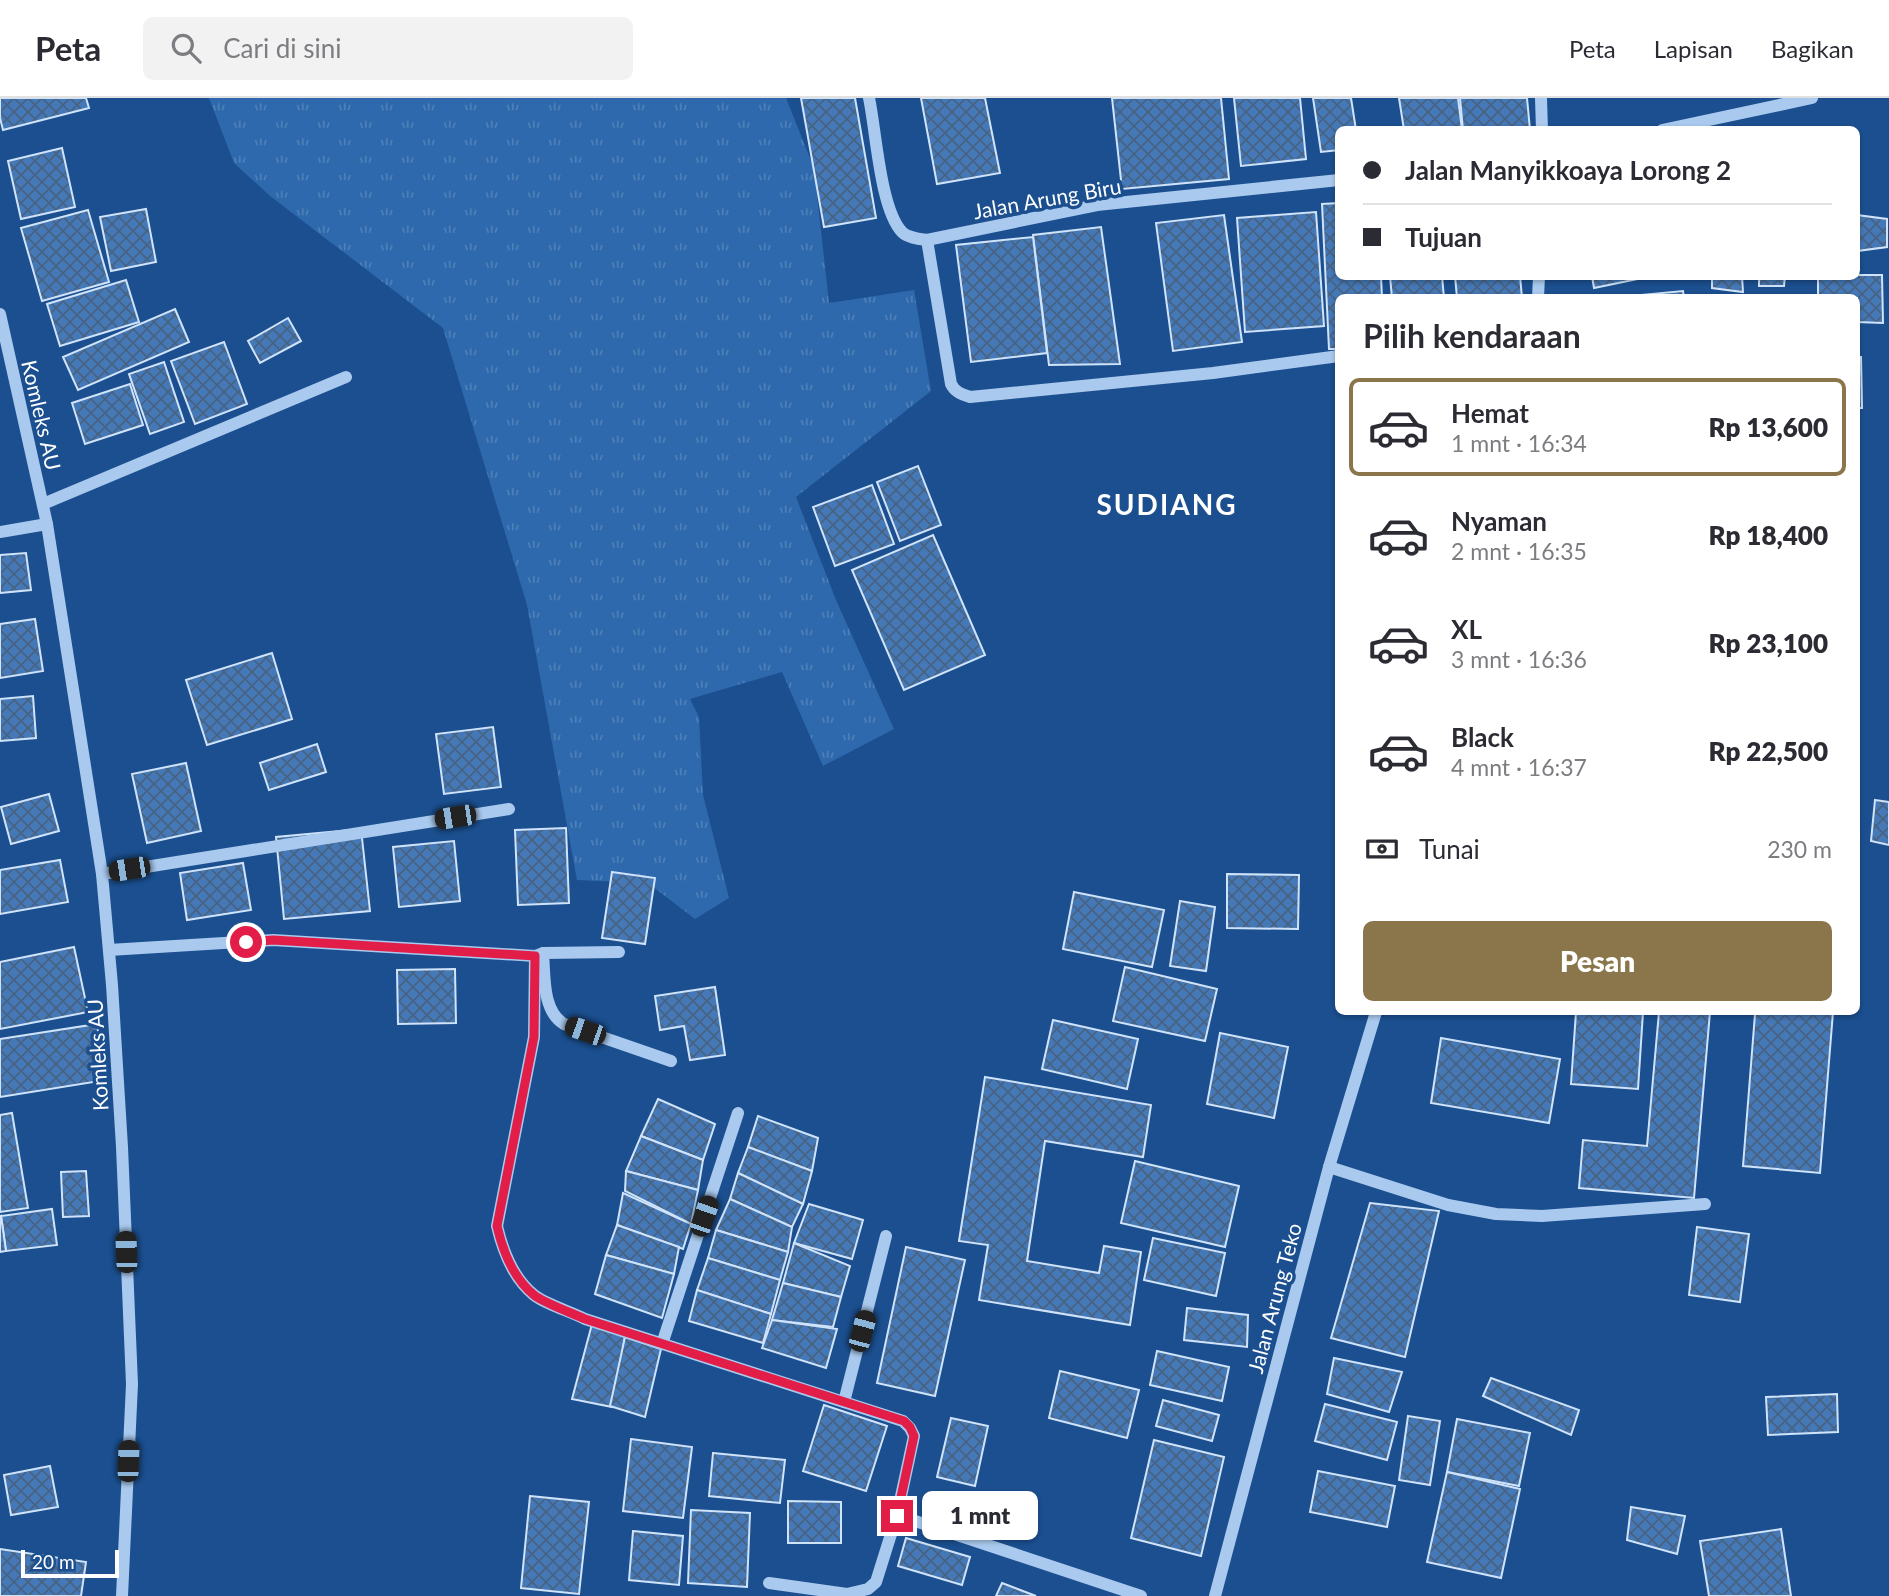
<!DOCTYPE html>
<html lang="id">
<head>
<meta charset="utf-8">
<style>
	:root { --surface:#fff; --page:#f2f2f3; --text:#2b2b33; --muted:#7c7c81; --line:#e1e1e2; --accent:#8a764a }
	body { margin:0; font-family:Lato,sans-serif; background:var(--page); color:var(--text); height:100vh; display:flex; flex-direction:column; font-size:26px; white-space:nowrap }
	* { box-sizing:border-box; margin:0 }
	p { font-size:23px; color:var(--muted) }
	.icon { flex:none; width:38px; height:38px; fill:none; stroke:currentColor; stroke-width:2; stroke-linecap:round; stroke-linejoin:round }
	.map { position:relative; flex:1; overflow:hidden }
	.drawer { position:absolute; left:1335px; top:196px; width:525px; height:721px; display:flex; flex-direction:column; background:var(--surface); border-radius:10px; box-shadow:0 2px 5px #0004 }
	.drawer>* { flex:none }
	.guide { position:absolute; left:1335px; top:28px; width:525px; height:154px; border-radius:10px; box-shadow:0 2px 5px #0004; display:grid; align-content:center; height:154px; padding:0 28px; background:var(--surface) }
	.scale { position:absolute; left:21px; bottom:18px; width:98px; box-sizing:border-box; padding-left:7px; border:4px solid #fff; border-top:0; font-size:19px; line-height:24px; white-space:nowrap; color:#fff; -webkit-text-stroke:5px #1b4f8f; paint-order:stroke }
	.end { position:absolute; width:32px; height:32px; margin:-16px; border:9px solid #e11d48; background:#fff; box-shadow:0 0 0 4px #fff }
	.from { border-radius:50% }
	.bubble { position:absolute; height:49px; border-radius:10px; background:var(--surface); box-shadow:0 2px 5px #0004; font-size:23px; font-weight:800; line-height:49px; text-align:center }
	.car { position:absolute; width:21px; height:42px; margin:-21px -10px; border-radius:9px; box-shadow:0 0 5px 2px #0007; background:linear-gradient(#222 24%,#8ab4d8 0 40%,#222 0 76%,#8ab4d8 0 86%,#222 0) }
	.guide b { display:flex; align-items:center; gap:24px; height:66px; font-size:26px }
	.guide b+b { border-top:2px solid var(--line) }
	.guide i { width:18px; height:18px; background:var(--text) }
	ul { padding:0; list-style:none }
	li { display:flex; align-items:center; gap:21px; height:98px; margin:0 14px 10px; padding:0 14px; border:4px solid transparent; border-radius:10px }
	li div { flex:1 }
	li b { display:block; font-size:26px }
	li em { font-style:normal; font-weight:800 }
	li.on { border-color:var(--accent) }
	li>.icon { width:63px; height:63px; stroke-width:1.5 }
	h2 { padding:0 28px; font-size:32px; line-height:84px }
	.pay { display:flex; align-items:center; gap:18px; height:77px; padding:0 28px; font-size:26px }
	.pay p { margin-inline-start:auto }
	.button { display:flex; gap:14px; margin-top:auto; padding:14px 28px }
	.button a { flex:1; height:80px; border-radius:10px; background:var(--accent); color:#fff; font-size:28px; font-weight:800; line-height:80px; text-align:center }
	header { display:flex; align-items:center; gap:42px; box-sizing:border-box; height:98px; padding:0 35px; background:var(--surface); border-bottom:2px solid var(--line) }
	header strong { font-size:33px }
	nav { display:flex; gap:38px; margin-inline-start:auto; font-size:24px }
	.search { width:490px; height:63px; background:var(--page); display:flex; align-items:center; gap:18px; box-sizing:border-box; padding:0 24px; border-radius:10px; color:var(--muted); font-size:26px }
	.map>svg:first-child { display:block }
	.grass { fill:url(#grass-tufts) }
	.building { fill:url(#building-cross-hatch); stroke:#cfe3fa; stroke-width:2 }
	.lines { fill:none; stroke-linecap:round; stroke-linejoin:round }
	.minor { stroke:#a9c9ee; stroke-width:12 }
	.route { stroke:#e11d48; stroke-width:9 }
	.labels { text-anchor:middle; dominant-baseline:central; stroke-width:7; stroke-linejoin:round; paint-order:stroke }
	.street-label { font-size:21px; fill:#fff; stroke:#1b4f8f }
	.district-label { font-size:28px; font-weight:bold; letter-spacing:2px; fill:#fff; stroke:#1b4f8f }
</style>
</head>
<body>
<header>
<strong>Peta</strong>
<div class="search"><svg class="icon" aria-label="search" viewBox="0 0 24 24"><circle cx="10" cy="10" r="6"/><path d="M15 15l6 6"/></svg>Cari di sini</div>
<nav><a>Peta</a><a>Lapisan</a><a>Bagikan</a></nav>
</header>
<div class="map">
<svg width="1889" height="1498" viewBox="0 0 1889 1498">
	<defs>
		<pattern id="grass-tufts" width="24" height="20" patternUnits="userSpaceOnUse" patternTransform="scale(1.75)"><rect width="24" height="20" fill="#2e69ad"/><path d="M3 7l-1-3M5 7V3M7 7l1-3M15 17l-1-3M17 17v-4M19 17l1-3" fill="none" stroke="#4d80b9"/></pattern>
		<pattern id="building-cross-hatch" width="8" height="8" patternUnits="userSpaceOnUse" patternTransform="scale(1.75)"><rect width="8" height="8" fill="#4478b7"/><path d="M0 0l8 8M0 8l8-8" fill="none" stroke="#486282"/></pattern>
	</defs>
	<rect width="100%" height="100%" fill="#1b4f8f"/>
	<polygon class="grass" points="209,0 786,0 814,70 829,205 914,192 931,293 796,399 836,502 894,631 823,668 782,574 690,601 699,619 703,697 729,800 695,821 648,785 577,782 527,507 443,230 270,98 234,65"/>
	<g class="building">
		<polygon points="0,0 86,0 89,10 3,32 0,20"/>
		<polygon points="801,0 855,0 876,120 824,129"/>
		<polygon points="921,0 985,0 1000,75 937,86"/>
		<polygon points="1112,0 1221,0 1229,81 1122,91"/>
		<polygon points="1234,0 1300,0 1306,61 1241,68"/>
		<polygon points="1313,0 1351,0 1356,32 1339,32 1339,52 1321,54"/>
		<polygon points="1399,0 1458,0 1462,32 1404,32"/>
		<polygon points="1460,0 1527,0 1530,32 1463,32"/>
		<polygon points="62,50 75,109 21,121 8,63"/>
		<polygon points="1339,105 1339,178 1381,178 1382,200 1339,200 1339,251 1329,251 1322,106"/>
		<polygon points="146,111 156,164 111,173 100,119"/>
		<polygon points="88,112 109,184 42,203 21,130"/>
		<polygon points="1316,114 1324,228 1245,234 1237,120"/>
		<polygon points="1224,117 1242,244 1173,253 1156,125"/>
		<polygon points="1857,117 1887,121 1887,149 1857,153"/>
		<polygon points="1101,129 1120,266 1049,267 1033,137"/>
		<polygon points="1033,139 1047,255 971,264 956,147"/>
		<polygon points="1857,177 1882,177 1883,225 1857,224 1857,200 1818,200 1818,178 1857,178"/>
		<polygon points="1390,178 1442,178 1444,200 1392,200"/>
		<polygon points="1455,178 1520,178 1522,200 1457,200"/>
		<polygon points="1592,178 1652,178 1594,190"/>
		<polygon points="1712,178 1742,178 1743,194 1712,190"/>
		<polygon points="1759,178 1785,178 1784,188 1759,188"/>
		<polygon points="126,182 139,224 60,248 47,206"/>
		<polygon points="1683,193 1684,200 1609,200"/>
		<polygon points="175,211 189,244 78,292 63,259"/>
		<polygon points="288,220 301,243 260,265 248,243"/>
		<polygon points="224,244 247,306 195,326 171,263"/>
		<polygon points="1857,259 1861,259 1862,310 1857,310"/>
		<polygon points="164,264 184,324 150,336 129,276"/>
		<polygon points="130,286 143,327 85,346 72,305"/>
		<polygon points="918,368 941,427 900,443 877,384"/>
		<polygon points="872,387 894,446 835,468 813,409"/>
		<polygon points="933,437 985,557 904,592 852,472"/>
		<polygon points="26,455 31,492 0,495 0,457"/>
		<polygon points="35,521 43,573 0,580 0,526"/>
		<polygon points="272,555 292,621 207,647 186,582"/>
		<polygon points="33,598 36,640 0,643 0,601"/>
		<polygon points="493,629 501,689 444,696 436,636"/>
		<polygon points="317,646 326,674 269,692 260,665"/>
		<polygon points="186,665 201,733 147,745 132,676"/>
		<polygon points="49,696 59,733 11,746 1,709"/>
		<polygon points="1875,702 1889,704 1889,747 1871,743"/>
		<polygon points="566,730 569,805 518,807 515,732"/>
		<polygon points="361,731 370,813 284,821 276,739"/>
		<polygon points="454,743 460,803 399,809 393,749"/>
		<polygon points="60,762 68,804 0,816 0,772"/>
		<polygon points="243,765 251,812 187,822 180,775"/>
		<polygon points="612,774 655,780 645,846 602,840"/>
		<polygon points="1227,776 1299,777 1298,831 1227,830"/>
		<polygon points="1074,794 1164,812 1152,869 1063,851"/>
		<polygon points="1180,803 1215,809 1206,873 1170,868"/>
		<polygon points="74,849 88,914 0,931 0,864"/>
		<polygon points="1125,869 1217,891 1205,943 1113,923"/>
		<polygon points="455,871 456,925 398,926 397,872"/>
		<polygon points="715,889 725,957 690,962 684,928 660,932 655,898"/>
		<polygon points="1576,914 1643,914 1638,991 1571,986"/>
		<polygon points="1659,914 1710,914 1694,1100 1579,1090 1583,1042 1647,1048"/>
		<polygon points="1721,914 1833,914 1820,1075 1743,1068 1755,916"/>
		<polygon points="1053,922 1138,941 1127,991 1042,971"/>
		<polygon points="97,926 106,982 0,999 0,941"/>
		<polygon points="1220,935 1288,949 1274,1020 1207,1006"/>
		<polygon points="1441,940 1560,961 1549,1025 1431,1005"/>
		<polygon points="985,979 1151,1007 1143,1059 1045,1043 1027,1163 1099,1175 1104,1148 1141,1154 1130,1227 979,1202 988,1147 959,1143"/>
		<polygon points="658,1001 715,1026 703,1062 641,1038"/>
		<polygon points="12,1015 28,1110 0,1114 0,1017"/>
		<polygon points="758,1018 818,1040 812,1073 748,1049"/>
		<polygon points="641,1038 703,1062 698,1092 626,1073"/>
		<polygon points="748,1049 812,1073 803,1106 738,1075"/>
		<polygon points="1135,1063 1239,1088 1225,1149 1121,1125"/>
		<polygon points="86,1073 89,1118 63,1119 61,1074"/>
		<polygon points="626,1073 698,1092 691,1126 625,1093"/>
		<polygon points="738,1075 803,1106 792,1129 730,1101"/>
		<polygon points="623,1095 691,1126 683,1151 617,1127"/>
		<polygon points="730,1101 792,1129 788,1154 716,1132"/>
		<polygon points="1370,1105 1439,1113 1405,1259 1331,1240"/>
		<polygon points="809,1106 863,1122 852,1161 794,1145"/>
		<polygon points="52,1111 57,1147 6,1153 1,1118"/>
		<polygon points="1,1118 6,1153 0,1154 0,1119"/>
		<polygon points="617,1127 679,1149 674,1176 606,1157"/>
		<polygon points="1697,1129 1749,1136 1740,1204 1689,1197"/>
		<polygon points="716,1132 788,1154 780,1182 708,1160"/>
		<polygon points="1153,1140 1225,1155 1216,1198 1144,1182"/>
		<polygon points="794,1145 850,1168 841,1199 783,1185"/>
		<polygon points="906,1149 965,1162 935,1298 877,1285"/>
		<polygon points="606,1157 674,1176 662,1220 595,1196"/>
		<polygon points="708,1160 780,1182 771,1216 697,1192"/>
		<polygon points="783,1185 841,1199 833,1229 772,1222"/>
		<polygon points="697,1192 771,1216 763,1245 689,1223"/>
		<polygon points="1187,1210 1248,1217 1247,1249 1184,1242"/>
		<polygon points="772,1222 837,1231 826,1270 762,1250"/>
		<polygon points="592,1226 625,1239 612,1309 572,1301"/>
		<polygon points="625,1239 661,1251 645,1319 610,1308"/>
		<polygon points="1157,1253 1229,1269 1222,1303 1150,1287"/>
		<polygon points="1334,1260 1402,1274 1389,1314 1327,1296"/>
		<polygon points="1060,1273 1139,1292 1127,1340 1049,1320"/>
		<polygon points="1491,1280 1579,1312 1571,1337 1483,1298"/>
		<polygon points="1837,1296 1838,1334 1768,1337 1766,1299"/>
		<polygon points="1163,1302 1219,1317 1212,1343 1156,1328"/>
		<polygon points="1325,1306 1397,1324 1387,1362 1315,1343"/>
		<polygon points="824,1307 887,1328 866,1393 803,1373"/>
		<polygon points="1408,1318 1440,1323 1430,1387 1399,1382"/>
		<polygon points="951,1320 988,1328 975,1388 937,1379"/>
		<polygon points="1457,1321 1530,1335 1519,1388 1447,1374"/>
		<polygon points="631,1341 692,1349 683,1420 623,1413"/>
		<polygon points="1154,1342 1224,1359 1201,1458 1131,1440"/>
		<polygon points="713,1355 785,1362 780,1405 709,1398"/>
		<polygon points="50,1368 58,1409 11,1417 4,1377"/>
		<polygon points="1318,1373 1395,1388 1387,1429 1310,1414"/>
		<polygon points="1447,1374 1520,1391 1501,1480 1427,1464"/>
		<polygon points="530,1398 589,1404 579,1496 521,1490"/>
		<polygon points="788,1403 841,1404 841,1445 788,1445"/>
		<polygon points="1631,1409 1685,1418 1677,1456 1627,1442"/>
		<polygon points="691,1412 750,1415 747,1489 688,1485"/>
		<polygon points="1781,1431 1791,1498 1709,1498 1700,1443"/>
		<polygon points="633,1433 683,1438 679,1487 629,1482"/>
		<polygon points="906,1440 970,1459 962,1487 898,1468"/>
		<polygon points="0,1451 86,1464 81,1498 0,1498"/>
		<polygon points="1002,1485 1036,1498 996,1498"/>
	</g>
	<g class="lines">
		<g class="minor">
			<path d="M869 0C876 32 880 111 902 134 908 140 919 141 927 142L1097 107 1339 82"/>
			<polyline points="1541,0 1542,32"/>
			<polyline points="1662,32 1812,0"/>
			<path d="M927 142 951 286C955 294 961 296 970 299L1213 275 1339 258"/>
			<polyline points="1538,200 1539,178"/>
			<polyline points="0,216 47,426 102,776 112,887 122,1049 132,1286 122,1498"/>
			<polyline points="43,406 346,279"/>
			<polyline points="0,434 47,426"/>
			<polyline points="102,776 509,711"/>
			<polyline points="109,852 273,842 535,858 543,855 619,854"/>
			<path d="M543 855C545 878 542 913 564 926L671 963"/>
			<path d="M535 858 534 939 497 1128C503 1154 513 1180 534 1197 545 1206 572 1214 585 1221L903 1323 910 1330 914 1338 897 1417 876 1484 868 1491 847 1496 769 1485"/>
			<polyline points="1329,1069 1448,1107 1496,1116 1542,1118 1705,1106"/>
			<polyline points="662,1246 738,1015"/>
			<polyline points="844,1304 886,1138"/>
			<polyline points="897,1417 1141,1498"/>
			<polyline points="1215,1498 1329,1069 1376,914"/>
		</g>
	</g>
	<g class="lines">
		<path class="route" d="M246 844 273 842 535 858 534 939 497 1128C503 1154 513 1180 534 1197 544 1205 572 1215 585 1221L904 1323 910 1329 914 1338 897 1418"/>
	</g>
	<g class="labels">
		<g class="street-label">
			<text transform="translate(1047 100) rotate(-10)">Jalan Arung Biru</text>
			<text transform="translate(42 317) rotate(77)">Komleks AU</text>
			<text transform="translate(97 957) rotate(-93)">Komleks AU</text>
			<text transform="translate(1274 1200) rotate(-75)">Jalan Arung Teko</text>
		</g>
		<g class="district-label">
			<text x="1167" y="406">SUDIANG</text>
		</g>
	</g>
</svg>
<div class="scale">20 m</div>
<i class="end from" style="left:246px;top:844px"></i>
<i class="end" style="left:897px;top:1418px"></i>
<div class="bubble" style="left:922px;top:1393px;width:116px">1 mnt</div>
<i class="car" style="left:455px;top:719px;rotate:261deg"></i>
<i class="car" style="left:129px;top:771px;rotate:261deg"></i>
<i class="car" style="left:585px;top:933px;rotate:289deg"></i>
<i class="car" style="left:704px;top:1118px;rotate:19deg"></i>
<i class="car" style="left:126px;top:1154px;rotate:358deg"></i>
<i class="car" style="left:862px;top:1233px;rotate:15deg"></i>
<i class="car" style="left:128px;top:1363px;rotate:2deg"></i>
<div class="guide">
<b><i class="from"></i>Jalan Manyikkoaya Lorong 2</b>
<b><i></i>Tujuan</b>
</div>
<section class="drawer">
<h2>Pilih kendaraan</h2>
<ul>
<li class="on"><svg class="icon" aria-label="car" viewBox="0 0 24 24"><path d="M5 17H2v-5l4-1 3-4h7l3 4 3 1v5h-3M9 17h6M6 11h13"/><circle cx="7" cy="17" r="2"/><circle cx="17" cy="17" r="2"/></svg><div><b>Hemat</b><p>1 mnt · 16:34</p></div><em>Rp 13,600</em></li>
<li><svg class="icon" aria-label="car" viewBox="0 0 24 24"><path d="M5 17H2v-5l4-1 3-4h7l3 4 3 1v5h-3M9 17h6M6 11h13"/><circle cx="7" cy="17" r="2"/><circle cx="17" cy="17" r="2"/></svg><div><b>Nyaman</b><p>2 mnt · 16:35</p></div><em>Rp 18,400</em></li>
<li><svg class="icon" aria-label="car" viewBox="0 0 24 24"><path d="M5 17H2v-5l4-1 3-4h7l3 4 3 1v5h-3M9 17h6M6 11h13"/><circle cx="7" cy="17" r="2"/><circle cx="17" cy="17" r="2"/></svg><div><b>XL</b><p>3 mnt · 16:36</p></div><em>Rp 23,100</em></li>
<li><svg class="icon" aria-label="car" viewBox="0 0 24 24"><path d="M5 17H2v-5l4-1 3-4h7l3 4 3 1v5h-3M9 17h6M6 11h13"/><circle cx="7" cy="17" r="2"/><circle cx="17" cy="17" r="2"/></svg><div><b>Black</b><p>4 mnt · 16:37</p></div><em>Rp 22,500</em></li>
</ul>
<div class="pay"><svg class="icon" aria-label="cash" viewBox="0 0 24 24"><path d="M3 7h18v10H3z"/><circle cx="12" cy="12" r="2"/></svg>Tunai<p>230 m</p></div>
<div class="button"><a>Pesan</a></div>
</section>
</div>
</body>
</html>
